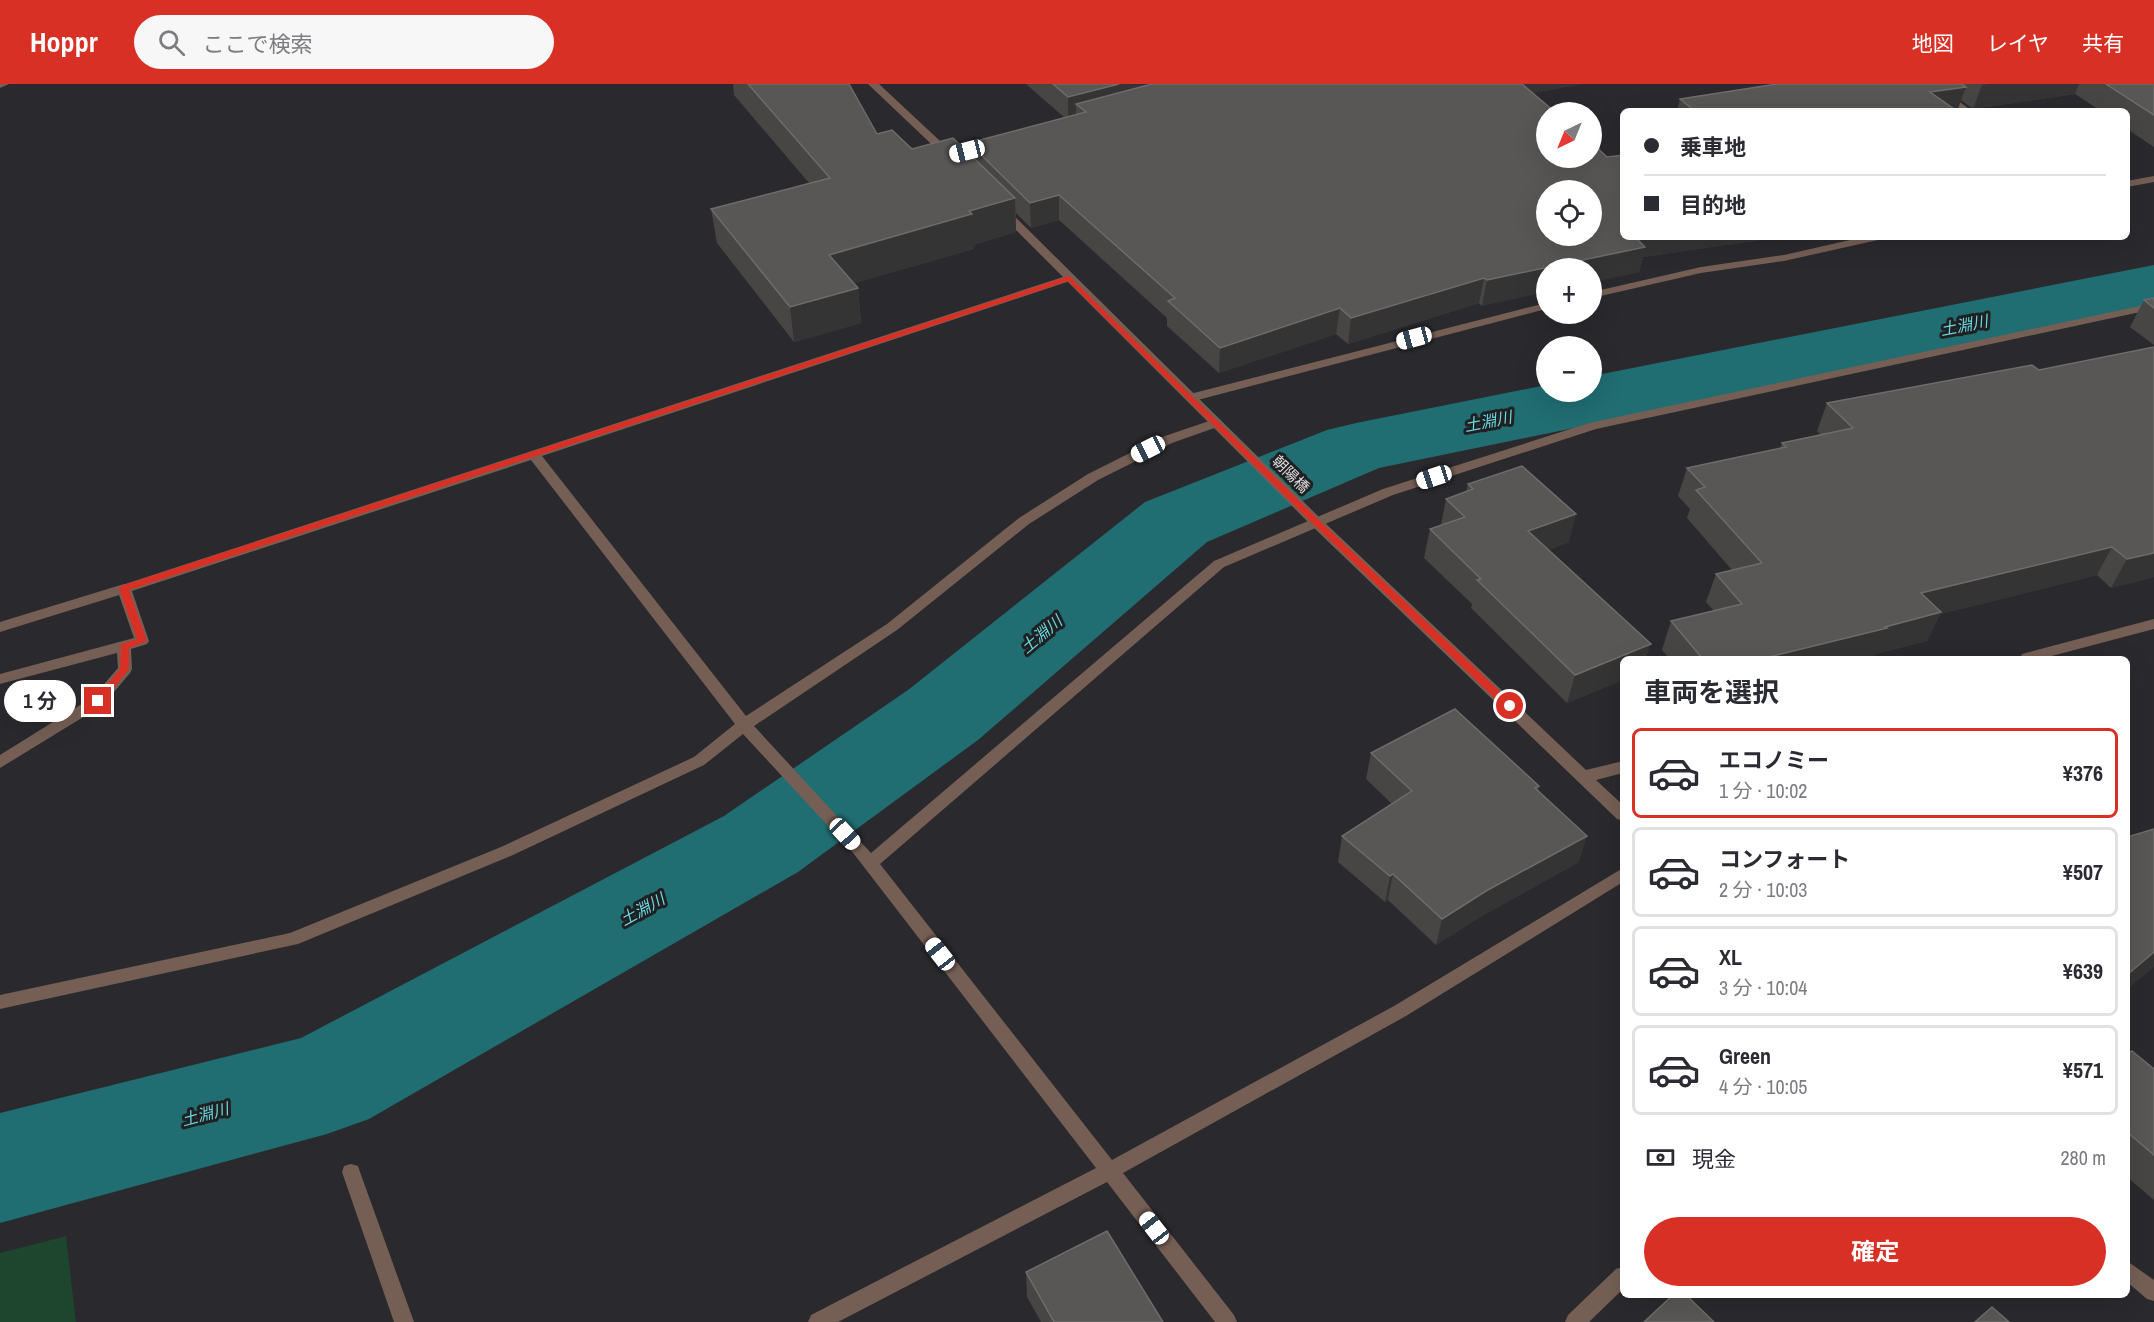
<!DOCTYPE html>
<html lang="ja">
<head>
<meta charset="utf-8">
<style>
	:root { --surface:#fff; --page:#f7f7f7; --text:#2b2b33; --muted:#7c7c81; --line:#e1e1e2; --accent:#d93025 }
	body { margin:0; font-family:"Archivo Narrow","Noto Sans JP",sans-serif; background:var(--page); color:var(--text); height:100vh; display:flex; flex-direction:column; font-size:22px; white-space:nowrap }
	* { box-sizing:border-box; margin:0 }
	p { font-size:20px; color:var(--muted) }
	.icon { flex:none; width:33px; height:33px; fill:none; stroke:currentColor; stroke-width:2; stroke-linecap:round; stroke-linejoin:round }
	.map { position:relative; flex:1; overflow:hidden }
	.drawer { position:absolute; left:1620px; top:572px; width:510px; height:642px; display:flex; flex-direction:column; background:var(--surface); border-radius:9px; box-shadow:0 6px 24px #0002 }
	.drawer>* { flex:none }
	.hud { position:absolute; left:1620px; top:24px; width:510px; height:132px; border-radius:9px; box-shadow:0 6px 24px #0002; display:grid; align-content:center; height:132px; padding:0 24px; background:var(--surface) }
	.needle { width:39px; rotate:223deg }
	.buttons { position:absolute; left:1536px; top:18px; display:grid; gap:12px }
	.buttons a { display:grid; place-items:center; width:66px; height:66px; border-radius:50%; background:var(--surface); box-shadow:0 6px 24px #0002; font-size:30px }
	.end { position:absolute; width:27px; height:27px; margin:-14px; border:8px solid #d93025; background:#fff; box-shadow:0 0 0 3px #fff }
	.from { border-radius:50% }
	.bubble { position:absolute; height:42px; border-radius:21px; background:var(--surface); box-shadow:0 6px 24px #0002; font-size:20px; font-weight:700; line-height:42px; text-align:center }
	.car { position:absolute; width:18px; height:36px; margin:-18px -9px; border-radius:8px; box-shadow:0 0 4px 2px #0007; background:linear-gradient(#fff 24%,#345 0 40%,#fff 0 76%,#345 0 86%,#fff 0) }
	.hud b { display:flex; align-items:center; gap:21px; height:57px; font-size:22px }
	.hud b+b { border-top:2px solid var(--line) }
	.hud i { width:15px; height:15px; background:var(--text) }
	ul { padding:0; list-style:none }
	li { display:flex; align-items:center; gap:18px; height:90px; margin:0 12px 9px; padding:0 12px; border:3px solid var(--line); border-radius:9px }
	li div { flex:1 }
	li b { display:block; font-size:22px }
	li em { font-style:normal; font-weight:700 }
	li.current { border-color:var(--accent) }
	li>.icon { width:54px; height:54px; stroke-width:1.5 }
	h2 { padding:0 24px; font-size:27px; line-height:72px }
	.pay { display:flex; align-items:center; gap:15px; height:66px; padding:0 24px; font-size:22px }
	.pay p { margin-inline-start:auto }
	.action { display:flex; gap:12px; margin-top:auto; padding:12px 24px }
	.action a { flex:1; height:69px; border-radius:36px; background:var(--accent); color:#fff; font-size:24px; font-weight:700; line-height:69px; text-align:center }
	header { display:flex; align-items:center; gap:36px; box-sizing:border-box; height:84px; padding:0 30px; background:var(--accent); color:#fff }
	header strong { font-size:28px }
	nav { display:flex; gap:33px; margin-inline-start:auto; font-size:21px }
	.search { width:420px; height:54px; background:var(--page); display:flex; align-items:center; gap:15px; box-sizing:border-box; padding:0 21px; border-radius:33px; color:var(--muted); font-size:22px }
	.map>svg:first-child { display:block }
	.green { fill:#1e452d }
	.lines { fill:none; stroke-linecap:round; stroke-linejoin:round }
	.river { fill:#206d72; fill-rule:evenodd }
	.service { fill:#755f55; fill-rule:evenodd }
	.minor { fill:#755f55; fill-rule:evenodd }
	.tertiary { fill:#755f55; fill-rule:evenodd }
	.wall { fill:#484644 }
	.shaded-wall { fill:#353434 }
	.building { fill:#595755; stroke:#6e6c6b; stroke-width:1.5; fill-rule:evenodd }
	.route { fill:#d93025 }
	.labels { text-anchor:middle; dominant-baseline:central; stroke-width:6; stroke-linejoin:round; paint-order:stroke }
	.street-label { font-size:15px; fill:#dfdfe1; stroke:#202023 }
	.water-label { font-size:16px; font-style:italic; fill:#68d9df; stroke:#202023 }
</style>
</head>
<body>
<header>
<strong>Hoppr</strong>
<div class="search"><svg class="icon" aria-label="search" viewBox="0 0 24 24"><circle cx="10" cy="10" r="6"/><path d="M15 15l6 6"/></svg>ここで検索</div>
<nav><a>地図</a><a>レイヤ</a><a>共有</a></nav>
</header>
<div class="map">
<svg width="2154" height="1238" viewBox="0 0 2154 1238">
	<rect width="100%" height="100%" fill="#2a292d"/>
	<polygon class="green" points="66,1152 76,1238 0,1238 0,1169"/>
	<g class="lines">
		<polygon class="river" points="2154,181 2154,225 1379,384 1207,458 978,656 798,788 369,1035 327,1050 0,1139 0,1029 301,954 724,732 908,606 1145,418 1327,346 1356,339 1546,301 1546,308 1592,308 1592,292"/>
		<polygon class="service" points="124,500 129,502 131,505 129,508 0,548 0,538"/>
		<g class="minor">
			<polygon points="1924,0 1935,0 1972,27 1961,27"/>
			<polygon points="2154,92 2154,98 2127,103 2127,97"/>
			<polygon points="1863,153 1884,153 1878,156 1784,177 1701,189 1592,214 1592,208 1701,183 1784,171"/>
			<polygon points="1069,191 1075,194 1073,196 542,372 746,632 887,540 1019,434 1088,390 1162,353 1212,336 1220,336 1222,339 1220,342 1172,359 1098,396 1029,440 897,546 754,642 871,769 1214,477 1383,405 1589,339 2154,219 2154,225 1596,345 1393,411 1224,483 880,780 1112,1076 1394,922 1623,784 1623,798 1406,932 1123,1089 1234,1231 1237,1238 1215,1238 1107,1098 838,1238 808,1238 811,1231 1096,1084 854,770 743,650 704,681 513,771 298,860 0,925 0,911 290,849 501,763 694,673 735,640 531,376 132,507 149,557 147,560 131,565 132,585 130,589 103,621 0,684 0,671 93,613 118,584 117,569 0,600 0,590 134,554 117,505 119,502"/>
			<polygon points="1546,219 1546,225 1190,318 1184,314 1186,311"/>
			<polygon points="351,1080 358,1082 360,1088 414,1238 394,1238 342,1088 344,1082"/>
			<polygon points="1623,1183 1623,1205 1589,1238 1565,1238 1568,1231 1616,1185"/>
		</g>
		<g class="tertiary">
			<polygon points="0,0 9,0 0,4"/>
			<polygon points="868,0 879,0 954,70 954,74 946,74"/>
			<polygon points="1002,123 1006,124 1322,436 1586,686 1623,677 1623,689 1596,696 1623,721 1623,737 1617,735 1312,442 998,128 998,124"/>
			<polygon points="2154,535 2154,545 2044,574 2020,574 2022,570"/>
			<polygon points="2127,1177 2154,1196 2154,1217 2147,1215 2127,1198"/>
		</g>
	</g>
	<g class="wall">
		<polygon points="733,0 748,0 877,50 912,65 969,69 969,59 1065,34 1026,0 1582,0 1532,9 1623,153 1768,153 1767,155 1643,173 1639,188 1592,198 1592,184 1482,222 1479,219 1348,260 1336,250 1219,289 1167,242 1167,234 1059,136 1031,144 1016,129 1016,148 973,161 974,165 854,199 858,204 861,239 794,258 717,159 711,125 809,99 734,11"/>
		<polygon points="1777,0 2154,0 2154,63 2127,45 2127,27 2101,27 2075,10 1973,25 1961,16 1957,27 1677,27 1680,15"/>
		<polygon points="2154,214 2154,261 2130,243 2144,216"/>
		<polygon points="2154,263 2154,493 2111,504 2097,491 1940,530 1927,557 1875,570 1874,573 1868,574 1669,574 1662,566 1671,537 1714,527 1706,518 1716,490 1732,486 1687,434 1690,425 1678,412 1687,384 1780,364 1782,359 1821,351 1817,347 1827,319 2039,286"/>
		<polygon points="1468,400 1569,458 1548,466 1623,574 1623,596 1567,619 1471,524 1472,520 1424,474 1430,445 1441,441 1446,415 1466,408"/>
		<polygon points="1371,669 1539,702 1538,707 1579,778 1480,833 1436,861 1388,816 1385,818 1338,778 1342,752 1392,720 1366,695"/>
		<polygon points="2127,970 2154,985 2154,1116 2127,1093"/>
		<polygon points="1026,1188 1163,1238 1041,1238 1027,1213"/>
	</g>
	<g class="shaded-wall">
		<polygon points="1119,0 1209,0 1086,28 1076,20 1076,35 1068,37 1068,13"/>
		<polygon points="1508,0 1582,0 1506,14"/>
		<polygon points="1988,0 2079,0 2075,10 1973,25 1982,1"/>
		<polygon points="1966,3 1957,27 1930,8"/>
		<polygon points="1059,111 1059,136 1031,144 1030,119"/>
		<polygon points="1015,114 1016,148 973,161 974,165 833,205 829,171 969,127"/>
		<polygon points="1632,153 1768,153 1767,155 1643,173 1639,188 1592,198 1592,184 1546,184 1546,208 1482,222 1487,196"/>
		<polygon points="1484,194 1479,219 1348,260 1351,234"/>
		<polygon points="858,204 861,239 794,258 790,223"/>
		<polygon points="1340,224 1336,250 1219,289 1220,264"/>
		<polygon points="1576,430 1569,458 1521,476 1528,447"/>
		<polygon points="2112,463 2097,491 1940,530 1927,557 1875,570 1874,573 1868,574 1765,574 1885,543 1921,509"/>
		<polygon points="2154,469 2154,493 2111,504 2127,475"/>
		<polygon points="1651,560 1646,574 1623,574 1623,596 1567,619 1575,591"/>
		<polygon points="1587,752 1579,778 1480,833 1436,861 1442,835 1486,807"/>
		<polygon points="1393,790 1388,816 1385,818 1390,792"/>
		<polygon points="2154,868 2154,883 2127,905 2127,891"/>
	</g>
	<g class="building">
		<polygon points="748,0 849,0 877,50 892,46 912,65 953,54 1015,114 969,127 972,130 829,171 858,204 790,223 711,125 830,94"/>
		<polygon points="1053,0 1119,0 1068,13"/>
		<path d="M1152 0H1522L1555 28H1546V74H1592V59L1607 73 1623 71V153H1635L1645 163 1487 196 1484 194 1351 234 1340 224 1220 264 1168 217 1175 214 1059 111 1030 119 969 59 1086 28 1076 20ZM1546 106H1592V152H1546Z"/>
		<polygon points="1777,0 1962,0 1966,3 1930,8 1957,27 1695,27 1680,15"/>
		<polygon points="2106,0 2154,0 2154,31"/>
		<polygon points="2154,214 2154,224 2144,216"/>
		<polygon points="2154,263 2154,469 2127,475 2112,463 1921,509 1941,528 1885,543 1887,544 1765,574 1702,574 1671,537 1742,520 1716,490 1762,479 1696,406 1705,403 1687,384 1786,363 1782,359 1853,344 1827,319 2032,281 2039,286"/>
		<polygon points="1522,382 1576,430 1528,447 1651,560 1575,591 1477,496 1481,495 1430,445 1465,433 1446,415 1473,405 1468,400"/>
		<polygon points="1455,625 1539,702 1535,704 1587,752 1486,807 1442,835 1393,790 1390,792 1342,752 1412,707 1371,669"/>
		<polygon points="2154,745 2154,868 2127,891 2127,753"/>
		<polygon points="2132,967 2154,985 2154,1071 2127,1048 2127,970"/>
		<polygon points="1107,1147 1163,1238 1054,1238 1026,1188"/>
		<polygon points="1674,1210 1685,1210 1714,1238 1644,1238"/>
		<polygon points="1992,1223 2009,1238 1975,1238"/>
	</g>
	<polygon class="route" points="1069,192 1320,437 1513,620 1513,625 1506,625 1314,441 1068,197 129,506 147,557 129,564 129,585 102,619 95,619 93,617 120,585 121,560 137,555 119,505 121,502"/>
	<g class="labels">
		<g class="street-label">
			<text transform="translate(1291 390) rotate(45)">朝陽橋</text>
		</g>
		<g class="water-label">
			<text transform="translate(1964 241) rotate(-11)">土淵川</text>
			<text transform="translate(1488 337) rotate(-11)">土淵川</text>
			<text transform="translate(1041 550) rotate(-40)">土淵川</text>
			<text transform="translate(642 825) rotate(-29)">土淵川</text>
			<text transform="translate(205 1030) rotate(-15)">土淵川</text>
		</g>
	</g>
</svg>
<div class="buttons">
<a><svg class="needle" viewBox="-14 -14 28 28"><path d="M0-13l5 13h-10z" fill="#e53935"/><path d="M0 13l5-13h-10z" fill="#7c7c81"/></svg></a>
<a><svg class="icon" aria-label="locate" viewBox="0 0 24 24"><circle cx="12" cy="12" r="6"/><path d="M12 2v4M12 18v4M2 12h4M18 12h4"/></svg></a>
<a>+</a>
<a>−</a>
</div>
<i class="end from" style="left:1510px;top:622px"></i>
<i class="end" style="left:98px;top:617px"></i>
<div class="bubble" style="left:4px;top:596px;width:72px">1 分</div>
<i class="car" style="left:967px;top:67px;rotate:256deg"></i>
<i class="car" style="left:1414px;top:254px;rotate:255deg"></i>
<i class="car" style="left:1148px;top:365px;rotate:243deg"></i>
<i class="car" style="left:1434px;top:393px;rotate:252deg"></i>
<i class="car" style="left:845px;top:750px;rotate:137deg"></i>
<i class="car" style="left:940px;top:870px;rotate:322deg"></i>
<i class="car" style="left:1154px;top:1144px;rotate:322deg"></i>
<div class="hud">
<b><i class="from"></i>乗車地</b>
<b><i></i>目的地</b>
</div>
<section class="drawer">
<h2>車両を選択</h2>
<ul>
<li class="current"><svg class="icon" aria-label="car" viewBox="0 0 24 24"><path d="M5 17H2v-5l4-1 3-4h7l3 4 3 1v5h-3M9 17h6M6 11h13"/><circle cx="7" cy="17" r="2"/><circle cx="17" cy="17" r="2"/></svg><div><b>エコノミー</b><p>1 分 · 10:02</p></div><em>¥376</em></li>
<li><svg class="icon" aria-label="car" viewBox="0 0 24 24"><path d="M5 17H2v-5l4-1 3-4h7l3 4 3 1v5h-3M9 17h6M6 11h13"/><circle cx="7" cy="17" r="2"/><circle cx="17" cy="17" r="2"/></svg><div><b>コンフォート</b><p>2 分 · 10:03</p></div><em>¥507</em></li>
<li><svg class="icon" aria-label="car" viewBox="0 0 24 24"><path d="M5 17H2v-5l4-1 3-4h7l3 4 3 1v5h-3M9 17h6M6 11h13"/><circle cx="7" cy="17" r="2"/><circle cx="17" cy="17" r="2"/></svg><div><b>XL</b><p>3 分 · 10:04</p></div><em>¥639</em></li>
<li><svg class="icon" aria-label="car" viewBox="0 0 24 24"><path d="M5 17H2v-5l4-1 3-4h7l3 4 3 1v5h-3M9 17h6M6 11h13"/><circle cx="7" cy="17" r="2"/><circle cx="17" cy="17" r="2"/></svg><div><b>Green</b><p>4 分 · 10:05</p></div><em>¥571</em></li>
</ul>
<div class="pay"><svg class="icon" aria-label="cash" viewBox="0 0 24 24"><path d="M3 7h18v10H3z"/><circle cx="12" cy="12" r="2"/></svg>現金<p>280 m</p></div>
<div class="action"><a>確定</a></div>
</section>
</div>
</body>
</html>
